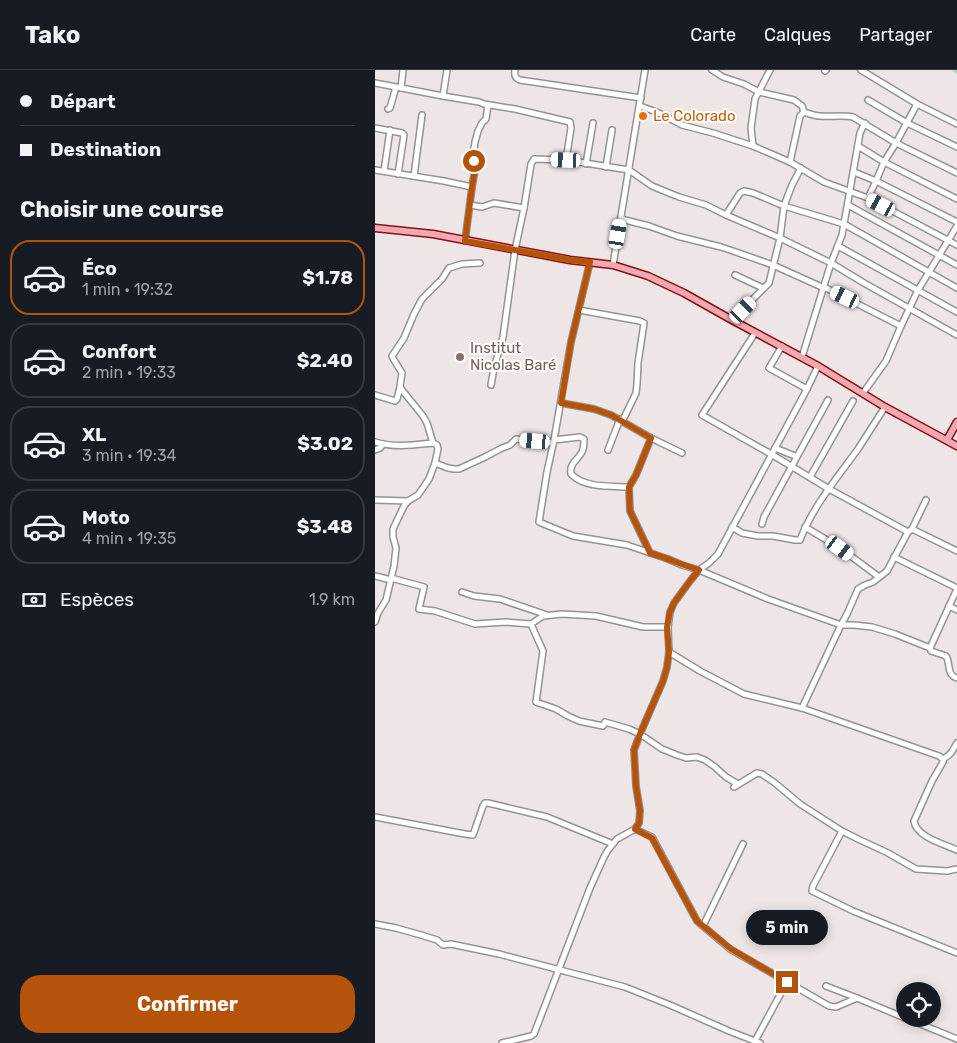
<!DOCTYPE html>
<html lang="fr">
<head>
<meta charset="utf-8">
<style>
	:root { --surface:#171b24; --page:#20242c; --text:#f1f3f6; --muted:#9ea1a6; --line:#363941; --accent:#b45309 }
	body { margin:0; font-family:Rubik,sans-serif; background:var(--page); color:var(--text); height:100vh; display:flex; flex-direction:column; font-size:19px; white-space:nowrap }
	* { box-sizing:border-box; margin:0 }
	p { font-size:16px; color:var(--muted) }
	.icon { flex:none; width:28px; height:28px; fill:none; stroke:currentColor; stroke-width:2; stroke-linecap:round; stroke-linejoin:round }
	.map { position:relative; flex:1; overflow:hidden }
	.side { display:flex; flex-direction:column; background:var(--surface); width:375px }
	.side>* { flex:none }
	.top-card { display:grid; align-content:center; height:110px; padding:0 20px; background:var(--surface) }
	.buttons { position:absolute; left:521px; top:912px; display:grid; gap:10px }
	.buttons a { display:grid; place-items:center; width:45px; height:45px; border-radius:50%; background:var(--surface); box-shadow:0 2px 12px #0003; font-size:25px }
	.end { position:absolute; width:22px; height:22px; margin:-11px; border:6px solid #b45309; background:#fff; box-shadow:0 0 0 2px #fff }
	.from { border-radius:50% }
	.bubble { position:absolute; height:35px; border-radius:18px; background:var(--surface); box-shadow:0 2px 12px #0003; font-size:16px; font-weight:700; line-height:35px; text-align:center }
	.car { position:absolute; width:15px; height:30px; margin:-15px -8px; border-radius:6px; box-shadow:0 0 4px 1px #0007; background:linear-gradient(#fff 24%,#345 0 40%,#fff 0 76%,#345 0 86%,#fff 0) }
	.top-card b { display:flex; align-items:center; gap:18px; height:48px; font-size:19px }
	.top-card b+b { border-top:1px solid var(--line) }
	.top-card i { width:12px; height:12px; background:var(--text) }
	ul { padding:0; list-style:none }
	li { display:flex; align-items:center; gap:15px; height:75px; margin:0 10px 8px; padding:0 10px; border:2px solid var(--line); border-radius:20px }
	li div { flex:1 }
	li b { display:block; font-size:19px }
	li em { font-style:normal; font-weight:700 }
	li.selected { border-color:var(--accent) }
	li>.icon { width:45px; height:45px; stroke-width:1.5 }
	h2 { padding:0 20px; font-size:22px; line-height:60px }
	.pay { display:flex; align-items:center; gap:12px; height:55px; padding:0 20px; font-size:19px }
	.pay p { margin-inline-start:auto }
	.cta { display:flex; gap:10px; margin-top:auto; padding:10px 20px }
	.cta a { flex:1; height:58px; border-radius:20px; background:var(--accent); color:#fff; font-size:20px; font-weight:700; line-height:58px; text-align:center }
	header { display:flex; align-items:center; gap:30px; box-sizing:border-box; height:70px; padding:0 25px; background:var(--surface); border-bottom:1px solid var(--line) }
	header strong { font-size:24px }
	nav { display:flex; gap:28px; margin-inline-start:auto; font-size:18px }
	main { display:flex; flex:1; min-height:0 }
	.map>svg:first-child { display:block }
	.lines { fill:none; stroke-linecap:round; stroke-linejoin:round }
	.canal { stroke:#abd7c2; stroke-width:4.5 }
	.minor-casing { stroke:#939393; stroke-width:8 }
	.major-casing { stroke:#881116; stroke-width:9 }
	.minor { stroke:#fff; stroke-width:5 }
	.major { stroke:#f1a8b2; stroke-width:6 }
	.route { stroke:#b45309; stroke-width:6 }
	.food-dot { fill:#e8710a; stroke:#fff; stroke-width:2 }
	.education-dot { fill:#8d6e63; stroke:#fff; stroke-width:2 }
	.labels { text-anchor:middle; dominant-baseline:central; stroke-width:4; stroke-linejoin:round; paint-order:stroke }
	.food-label { font-size:15px; fill:#c56008; stroke:#fff; text-anchor:start }
	.education-label { font-size:15px; fill:#785e54; stroke:#fff; text-anchor:start }
</style>
</head>
<body>
<header>
<strong>Tako</strong>
<nav><a>Carte</a><a>Calques</a><a>Partager</a></nav>
</header>
<main>
<section class="side">
<div class="top-card">
<b><i class="from"></i>Départ</b>
<b><i></i>Destination</b>
</div>
<h2>Choisir une course</h2>
<ul>
<li class="selected"><svg class="icon" aria-label="car" viewBox="0 0 24 24"><path d="M5 17H2v-5l4-1 3-4h7l3 4 3 1v5h-3M9 17h6M6 11h13"/><circle cx="7" cy="17" r="2"/><circle cx="17" cy="17" r="2"/></svg><div><b>Éco</b><p>1 min · 19:32</p></div><em>$1.78</em></li>
<li><svg class="icon" aria-label="car" viewBox="0 0 24 24"><path d="M5 17H2v-5l4-1 3-4h7l3 4 3 1v5h-3M9 17h6M6 11h13"/><circle cx="7" cy="17" r="2"/><circle cx="17" cy="17" r="2"/></svg><div><b>Confort</b><p>2 min · 19:33</p></div><em>$2.40</em></li>
<li><svg class="icon" aria-label="car" viewBox="0 0 24 24"><path d="M5 17H2v-5l4-1 3-4h7l3 4 3 1v5h-3M9 17h6M6 11h13"/><circle cx="7" cy="17" r="2"/><circle cx="17" cy="17" r="2"/></svg><div><b>XL</b><p>3 min · 19:34</p></div><em>$3.02</em></li>
<li><svg class="icon" aria-label="car" viewBox="0 0 24 24"><path d="M5 17H2v-5l4-1 3-4h7l3 4 3 1v5h-3M9 17h6M6 11h13"/><circle cx="7" cy="17" r="2"/><circle cx="17" cy="17" r="2"/></svg><div><b>Moto</b><p>4 min · 19:35</p></div><em>$3.48</em></li>
</ul>
<div class="pay"><svg class="icon" aria-label="cash" viewBox="0 0 24 24"><path d="M3 7h18v10H3z"/><circle cx="12" cy="12" r="2"/></svg>Espèces<p>1.9 km</p></div>
<div class="cta"><a>Confirmer</a></div>
</section>
<div class="map">
<svg width="582" height="973" viewBox="0 0 582 973">
	<rect width="100%" height="100%" fill="#eee6e6"/>
	<g class="lines">
		<polyline class="canal" points="580,0 582,1"/>
		<g class="minor-casing">
			<g id="minor">
				<path d="M140 0C139 5 140 8 145 10L266 28"/>
				<path d="M337 0 348 7 369 14 384 22 419 30 427 36 429 42C435 44 440 46 445 46 456 47 467 45 478 47L521 73 582 103"/>
				<polyline points="486,0 542,34 582,54"/>
				<polyline points="450,1 451,0"/>
				<polyline points="0,13 68,26 72,0"/>
				<polyline points="26,18 28,0"/>
				<polyline points="68,26 104,32 109,34 140,39 195,52 196,58 191,90"/>
				<polyline points="493,30 532,53 582,77"/>
				<polyline points="265,36 284,43 307,55 338,63 378,76 415,92 449,112 493,128 582,175"/>
				<polyline points="13,39 15,38 21,17"/>
				<polyline points="0,58 27,63 29,65 23,104"/>
				<polyline points="378,76 376,58 380,29 395,0"/>
				<polyline points="483,76 509,92 582,129"/>
				<polyline points="415,92 425,46 429,42"/>
				<polyline points="211,94 218,53"/>
				<polyline points="231,97 237,60"/>
				<polyline points="0,100 69,111 97,117"/>
				<polyline points="9,101 15,60"/>
				<polyline points="479,102 501,111 582,152"/>
				<polyline points="39,106 47,45"/>
				<polyline points="493,128 501,111 509,92 521,73 542,34"/>
				<polyline points="95,135 107,137 119,133 149,138"/>
				<polyline points="473,135 582,195"/>
				<polyline points="351,145 365,123 369,121 378,123 409,136 469,154 582,218"/>
				<polyline points="246,149 274,156 302,166 346,177 358,181 398,195 449,218"/>
				<polyline points="90,171 97,117 100,100 98,86 100,72 103,61 107,53 111,49 113,35"/>
				<polyline points="463,176 582,242"/>
				<path d="M215 192 196 272 179 370 172 402 164 452 198 466 252 475 293 489 307 495 324 500 393 529 466 555H479L497 557 520 564 555 578 556 581 571 586C576 594 571 605 582 608"/>
				<polyline points="238,195 270,0"/>
				<polyline points="360,205 388,218"/>
				<polyline points="449,217 526,256 511,291 488,323"/>
				<polyline points="204,240 265,251 269,253 263,293 262,314 261,323 247,352"/>
				<polyline points="357,250 394,213 405,168 409,136 417,115 426,98"/>
				<polyline points="526,256 543,220 582,156"/>
				<polyline points="380,263 327,345 396,384 454,419 533,462"/>
				<polyline points="407,276 394,298 432,319"/>
				<polyline points="427,287 456,193 467,165 485,63 490,53"/>
				<polyline points="116,315 119,298 128,267 140,180 149,138 156,94 159,89 191,90 254,100 277,116 304,127 331,135 351,145 405,168 456,193 489,213 582,265"/>
				<polyline points="0,325 20,331 22,329 25,317"/>
				<polyline points="186,333 219,339 236,345 276,368 307,383"/>
				<path d="M179 370 205 367 209 369C209 373 209 378 207 382 203 390 194 393 196 404 209 418 235 416 254 417"/>
				<path d="M0 372C19 378 39 375 58 373L62 375 63 379 60 393 54 409 43 425 33 431 29 436 18 459V467L21 478 19 496 11 530 3 543 0 552"/>
				<polyline points="58,373 52,353 48,346 27,320 25,316 27,303 19,290 17,286 29,268 39,244 47,229 67,209 74,198 87,194 105,193"/>
				<polyline points="400,378 420,386"/>
				<polyline points="0,380 5,378 8,374"/>
				<polyline points="233,380 245,349"/>
				<polyline points="60,393 73,398 79,399 84,399 110,387 127,378 135,375 141,369 178,373"/>
				<polyline points="435,407 478,331"/>
				<polyline points="0,430 33,431"/>
				<polyline points="387,454 389,447 453,330"/>
				<path d="M357 457 367 463 383 466H398L420 470H425C438 436 462 408 483 379 492 365 501 351 510 337"/>
				<polyline points="430,457 465,478 504,507"/>
				<polyline points="537,459 582,481"/>
				<polyline points="275,483 255,441 254,417 261,405 276,368"/>
				<polyline points="519,487 582,518"/>
				<polyline points="0,506 16,510"/>
				<polyline points="16,508 49,517 44,539 60,541 100,554 131,552 156,554 168,546 187,544 221,546 268,557 293,557"/>
				<polyline points="87,522 99,526 125,529 172,545"/>
				<polyline points="574,536 582,540"/>
				<polyline points="156,554 168,581 161,632 181,639 193,646 204,651 228,656 230,652 254,659 265,664 287,679 302,685 311,688 322,687 330,690 340,697 351,707 363,714"/>
				<polyline points="555,578 582,519"/>
				<path d="M294 582 325 601 369 624 427 638 564 686 568 689V692L557 711 539 751C541 767 569 774 582 780"/>
				<polyline points="427,638 466,555 472,544 483,519 490,515 498,512 512,501 533,462 537,459 551,430"/>
				<path d="M568 689C576 685 578 680 582 673"/>
				<polyline points="359,717 382,703 387,704 400,713 425,734 467,761 483,769 513,783 541,799 572,801 582,799"/>
				<polyline points="0,747 90,764 98,765 108,736 110,733 113,733 172,747 238,774"/>
				<polyline points="260,759 277,767 322,851 355,879 454,936 461,937 482,928 530,948"/>
				<polyline points="467,761 438,816 437,821 478,841 582,883"/>
				<polyline points="0,854 21,858 46,865 62,870 68,875 76,874 124,884 250,917 295,935 354,961 385,973"/>
				<polyline points="328,856 368,774"/>
				<polyline points="451,916 482,928"/>
				<polyline points="533,949 582,969"/>
				<polyline points="380,971 412,912"/>
				<polyline points="127,973 156,966 159,964 215,818 229,787 233,780 242,769 260,759 264,753 265,741 261,716 259,680 265,664 288,611 292,597 294,582 293,557 295,542 299,533 315,511 324,500 334,493 343,484 432,319 443,296"/>
			</g>
		</g>
		<g class="major-casing">
			<g id="major">
				<polyline points="0,158 58,164 195,190 238,195 273,206 309,223 357,250 443,296 510,337 582,376"/>
				<polyline points="572,370 582,352"/>
			</g>
		</g>
		<use href="#minor" class="minor"/>
		<use href="#major" class="major"/>
	</g>
	<g class="lines">
		<path class="route" d="M99 91 100 100 97 117 90 171 195 190 215 192 196 272 186 333 219 339 236 345 276 368 261 405 254 417 255 441 275 483C292 488 307 495 324 500L315 511 299 533 295 542 292 557 294 582 292 597 288 611 265 664 259 680 261 716 265 741 264 753 260 759 277 768 322 851 356 879 412 912"/>
	</g>
	<circle class="food-dot" cx="268" cy="46" r="5"/>
	<circle class="education-dot" cx="85" cy="287" r="5"/>
	<g class="labels">
		<g class="food-label">
			<text x="278" y="46">Le Colorado</text>
		</g>
		<g class="education-label">
			<text x="95" y="278">Institut<tspan x="95" dy="17">Nicolas Baré</tspan></text>
		</g>
	</g>
</svg>
<div class="buttons">
<a><svg class="icon" aria-label="locate" viewBox="0 0 24 24"><circle cx="12" cy="12" r="6"/><path d="M12 2v4M12 18v4M2 12h4M18 12h4"/></svg></a>
</div>
<i class="end from" style="left:99px;top:91px"></i>
<i class="end" style="left:412px;top:912px"></i>
<div class="bubble" style="left:371px;top:840px;width:82px">5 min</div>
<i class="car" style="left:191px;top:90px;rotate:272deg"></i>
<i class="car" style="left:506px;top:135px;rotate:298deg"></i>
<i class="car" style="left:243px;top:164px;rotate:10deg"></i>
<i class="car" style="left:470px;top:227px;rotate:296deg"></i>
<i class="car" style="left:368px;top:240px;rotate:44deg"></i>
<i class="car" style="left:160px;top:371px;rotate:275deg"></i>
<i class="car" style="left:465px;top:478px;rotate:126deg"></i>
</div>
</main>
</body>
</html>
